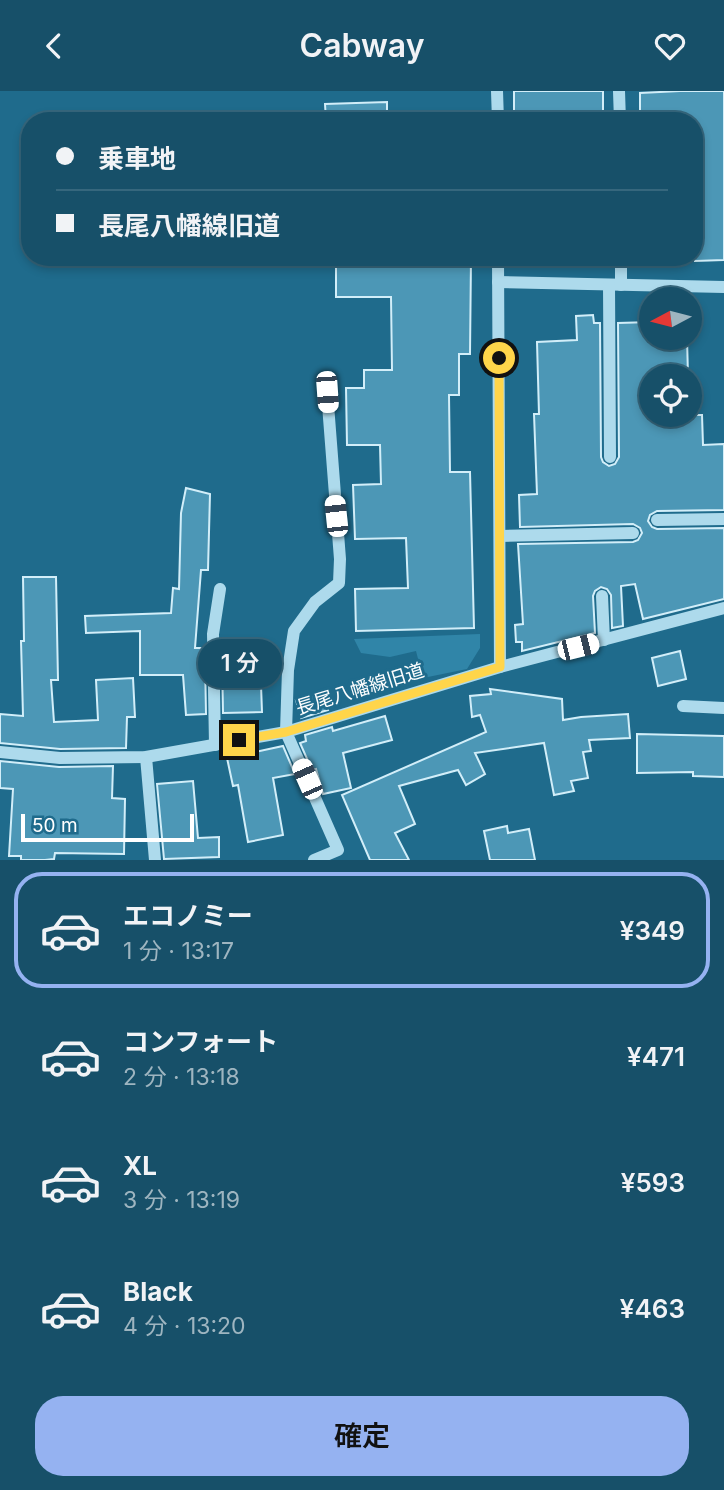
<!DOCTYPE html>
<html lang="ja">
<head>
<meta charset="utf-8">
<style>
	:root { --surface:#175069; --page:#245a71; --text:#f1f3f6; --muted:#9eb5c0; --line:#36677d; --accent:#95b2f1 }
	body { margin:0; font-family:Inter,"Noto Sans JP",sans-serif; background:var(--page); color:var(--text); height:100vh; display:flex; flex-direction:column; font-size:26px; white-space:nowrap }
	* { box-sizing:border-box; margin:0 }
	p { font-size:23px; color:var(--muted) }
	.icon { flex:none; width:38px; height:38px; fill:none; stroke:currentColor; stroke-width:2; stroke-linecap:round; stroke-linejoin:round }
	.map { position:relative; height:769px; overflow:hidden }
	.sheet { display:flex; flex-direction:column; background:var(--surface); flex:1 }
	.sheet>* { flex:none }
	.guide { position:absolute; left:21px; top:21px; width:682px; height:154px; border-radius:28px; box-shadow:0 4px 10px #0003,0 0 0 2px var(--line); display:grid; align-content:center; height:154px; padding:0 35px; background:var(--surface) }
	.needle { width:46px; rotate:263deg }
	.controls { position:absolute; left:639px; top:196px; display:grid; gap:14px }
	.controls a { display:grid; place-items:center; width:63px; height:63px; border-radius:50%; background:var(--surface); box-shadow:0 4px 10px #0003,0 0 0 2px var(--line); font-size:35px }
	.scale { position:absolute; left:21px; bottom:18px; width:173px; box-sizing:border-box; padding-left:7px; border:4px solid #fff; border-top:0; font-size:19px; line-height:24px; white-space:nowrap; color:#fff; -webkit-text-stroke:5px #1f6b8c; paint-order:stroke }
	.end { position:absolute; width:32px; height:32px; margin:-16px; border:9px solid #ffd54a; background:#111; box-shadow:0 0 0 4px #111 }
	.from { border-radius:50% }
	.bubble { position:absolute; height:49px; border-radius:24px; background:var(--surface); box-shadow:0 4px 10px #0003,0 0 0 2px var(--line); font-size:23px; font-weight:600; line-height:49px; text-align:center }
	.car { position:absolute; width:21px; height:42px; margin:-21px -10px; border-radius:9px; box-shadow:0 0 5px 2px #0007; background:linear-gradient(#fff 24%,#345 0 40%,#fff 0 76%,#345 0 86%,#fff 0) }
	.guide b { display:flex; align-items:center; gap:24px; height:66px; font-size:26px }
	.guide b+b { border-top:2px solid var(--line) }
	.guide i { width:18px; height:18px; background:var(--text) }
	ul { padding:12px 0 0; list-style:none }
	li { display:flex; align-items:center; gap:21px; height:116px; margin:0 14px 10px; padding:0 21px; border:4px solid transparent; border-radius:28px }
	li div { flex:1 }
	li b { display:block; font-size:26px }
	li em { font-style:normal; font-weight:600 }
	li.current { border-color:var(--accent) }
	li>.icon { width:63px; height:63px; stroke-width:1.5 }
	.action { display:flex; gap:14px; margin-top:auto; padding:14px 35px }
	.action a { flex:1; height:80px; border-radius:28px; background:var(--accent); color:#111; font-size:28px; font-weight:600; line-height:80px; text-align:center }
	header { display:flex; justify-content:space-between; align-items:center; height:91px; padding:0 35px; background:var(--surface); font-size:32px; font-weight:600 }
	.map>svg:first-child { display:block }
	.green { fill:#3085a8 }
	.building { fill:#4c97b6; stroke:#d2eef9; stroke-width:2 }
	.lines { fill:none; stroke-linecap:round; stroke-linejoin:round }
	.minor { stroke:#addaec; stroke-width:12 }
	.route { stroke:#ffd54a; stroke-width:9 }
	.labels { text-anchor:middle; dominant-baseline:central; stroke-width:6; stroke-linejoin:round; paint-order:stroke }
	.street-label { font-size:19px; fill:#fff; stroke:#1f6b8c }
</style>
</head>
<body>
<header><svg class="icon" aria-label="back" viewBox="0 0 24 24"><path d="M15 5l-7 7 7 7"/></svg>Cabway<svg class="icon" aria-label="heart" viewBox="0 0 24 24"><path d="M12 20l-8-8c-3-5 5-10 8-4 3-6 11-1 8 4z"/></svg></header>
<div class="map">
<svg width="724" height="769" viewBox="0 0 724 769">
	<rect width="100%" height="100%" fill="#1f6b8c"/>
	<polygon class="green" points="480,543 480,557 467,578 423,587 416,560 390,566 361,562 354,548"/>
	<g class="building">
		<rect x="514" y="0" width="89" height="30"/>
		<polygon points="680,0 724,0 724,169 695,170 695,30 640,30 640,2"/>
		<polygon points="387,11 387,30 326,30 325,13"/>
		<polygon points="336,166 471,166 470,263 459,263 459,304 449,304 450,381 470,381 474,537 356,540 355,498 408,497 406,447 355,448 353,394 381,393 380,354 347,354 346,297 364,297 364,279 392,279 391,206 336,206"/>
		<polygon points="593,224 594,232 600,232 601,366 603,371 609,375 615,373 619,366 618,232 651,231 651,247 687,247 688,285 651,285 651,324 702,324 703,354 724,353 724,419 657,420 650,424 648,430 652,436 657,438 724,437 724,508 643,528 635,493 621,495 623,535 612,537 611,504 607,498 601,496 595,500 593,505 595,542 522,560 522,551 516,551 515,534 523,533 518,453 633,451 638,449 642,442 640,437 633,433 520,436 519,404 537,403 534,323 539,323 537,251 577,249 576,225"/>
		<polygon points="186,397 210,403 208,479 201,479 195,557 201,557 201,569 205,569 206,623 186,624 183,584 140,584 140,540 86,542 85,525 171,522 173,497 179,498 181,422"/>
		<polygon points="23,486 56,486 58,589 51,589 54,631 98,629 96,589 133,587 135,626 127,626 126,657 60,658 0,652 0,623 23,625 21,550 24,550"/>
		<polygon points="680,560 686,588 658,595 652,567"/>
		<polygon points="260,567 262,621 223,622 222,568"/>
		<polygon points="490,598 562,608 563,629 581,626 628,623 630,647 589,649 591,660 583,661 588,687 571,690 574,700 554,704 544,652 475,662 485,683 466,694 458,679 399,695 415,733 395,742 409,769 370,769 342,704 486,641 480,624 472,626 470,605 491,603"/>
		<polygon points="323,602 328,619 301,627 296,609"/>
		<polygon points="385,625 392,649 343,662 351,697 323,703 316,678 312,679 300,652 306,650 305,644 332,636 333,640"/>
		<polygon points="637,643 724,645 724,686 693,685 693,681 637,682"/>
		<polygon points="283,655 295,683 273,687 283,744 248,751 238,694 233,695 227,667"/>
		<polygon points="0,670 59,676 113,675 112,707 125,708 124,763 55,762 54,768 45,769 21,769 21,765 9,765 13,698 0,697"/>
		<polygon points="193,690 198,747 219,746 219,766 164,768 157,693"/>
		<polygon points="507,735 508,742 529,738 535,769 490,769 484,740"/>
	</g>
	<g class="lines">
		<g class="minor">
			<polyline points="497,0 498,30"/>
			<polyline points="619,0 620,30"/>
			<polyline points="498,166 500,576"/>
			<polyline points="621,166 621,194"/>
			<polyline points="498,191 724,196"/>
			<polyline points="609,194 610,366"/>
			<polyline points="657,429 724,428"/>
			<polyline points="500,445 633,442"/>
			<polyline points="602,505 604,549"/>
			<polyline points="683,615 724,617"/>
			<polyline points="215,654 213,543 220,498"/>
			<polyline points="0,661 60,667 146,666 286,641 500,576 724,517"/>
			<polyline points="146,666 155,769"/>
			<polyline points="314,769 338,759 286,641 288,579 294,540 315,511 339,492 340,468 327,301"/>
		</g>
	</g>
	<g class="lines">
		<polyline class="route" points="239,649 286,641 500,576 499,267"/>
	</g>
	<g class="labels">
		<g class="street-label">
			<text transform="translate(360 598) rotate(-17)">長尾八幡線旧道</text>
		</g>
	</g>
</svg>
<div class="controls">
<a><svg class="needle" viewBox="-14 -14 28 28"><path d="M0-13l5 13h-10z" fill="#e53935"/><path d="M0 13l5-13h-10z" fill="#9eb5c0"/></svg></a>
<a><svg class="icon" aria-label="locate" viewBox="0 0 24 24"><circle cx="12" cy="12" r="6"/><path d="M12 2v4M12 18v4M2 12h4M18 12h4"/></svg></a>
</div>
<div class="scale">50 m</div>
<i class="end from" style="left:499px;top:267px"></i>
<i class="end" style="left:239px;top:649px"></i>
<div class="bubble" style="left:198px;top:548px;width:84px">1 分</div>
<i class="car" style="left:327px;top:301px;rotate:176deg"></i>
<i class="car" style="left:336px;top:425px;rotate:354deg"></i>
<i class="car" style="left:578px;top:556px;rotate:76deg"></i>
<i class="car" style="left:307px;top:688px;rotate:336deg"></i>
<div class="guide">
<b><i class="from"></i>乗車地</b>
<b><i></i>長尾八幡線旧道</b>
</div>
</div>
<section class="sheet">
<ul>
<li class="current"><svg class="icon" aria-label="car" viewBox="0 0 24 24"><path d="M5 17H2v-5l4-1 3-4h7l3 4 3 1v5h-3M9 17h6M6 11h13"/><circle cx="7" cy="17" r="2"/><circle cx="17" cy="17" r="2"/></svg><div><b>エコノミー</b><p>1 分 · 13:17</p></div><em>¥349</em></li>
<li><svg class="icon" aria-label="car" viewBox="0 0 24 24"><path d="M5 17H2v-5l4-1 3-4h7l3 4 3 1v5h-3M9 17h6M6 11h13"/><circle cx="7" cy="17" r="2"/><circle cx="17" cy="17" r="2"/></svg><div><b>コンフォート</b><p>2 分 · 13:18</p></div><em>¥471</em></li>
<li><svg class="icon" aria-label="car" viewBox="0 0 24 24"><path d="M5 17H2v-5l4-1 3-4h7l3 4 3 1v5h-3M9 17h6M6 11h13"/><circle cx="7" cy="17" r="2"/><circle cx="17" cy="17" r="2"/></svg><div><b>XL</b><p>3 分 · 13:19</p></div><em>¥593</em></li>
<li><svg class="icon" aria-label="car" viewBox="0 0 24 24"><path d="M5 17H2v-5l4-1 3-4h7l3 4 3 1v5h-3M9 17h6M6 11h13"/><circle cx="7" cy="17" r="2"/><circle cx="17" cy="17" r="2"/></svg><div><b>Black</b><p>4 分 · 13:20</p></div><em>¥463</em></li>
</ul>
<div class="action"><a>確定</a></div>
</section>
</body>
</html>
